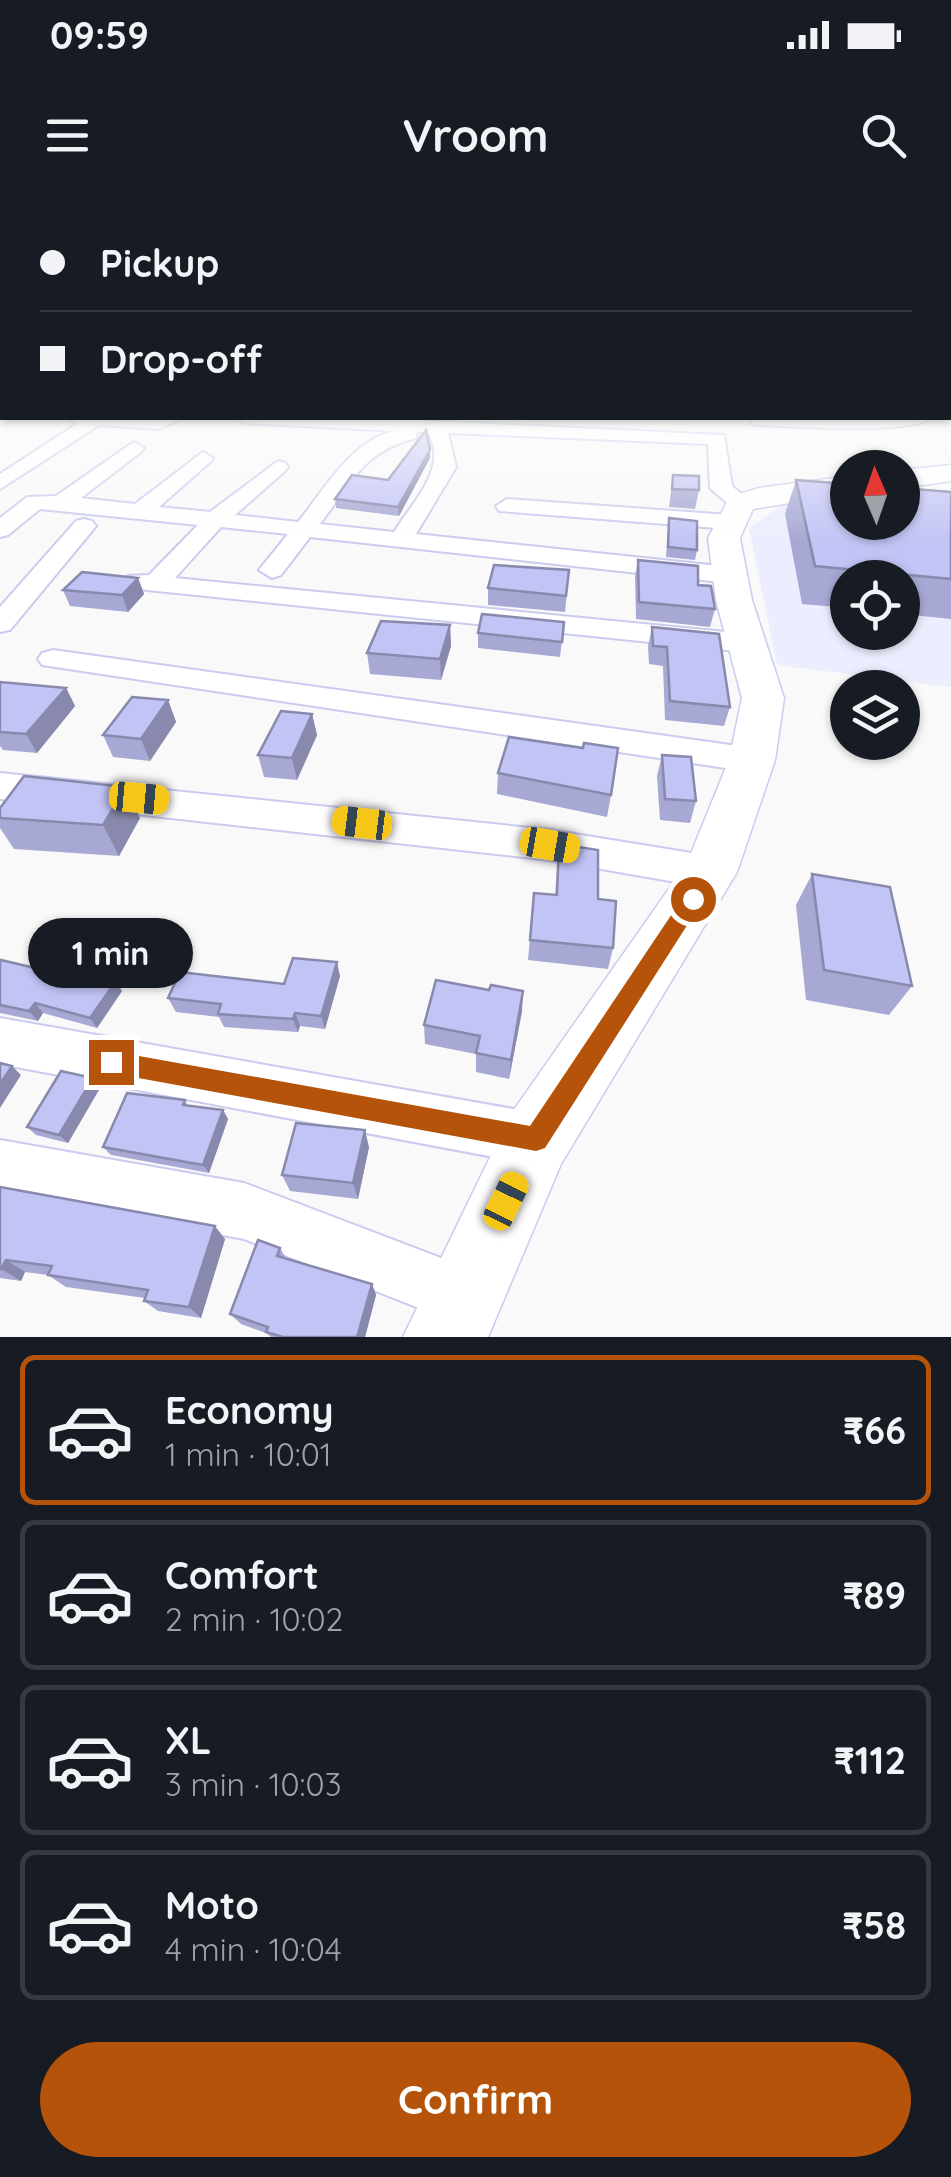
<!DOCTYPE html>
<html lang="en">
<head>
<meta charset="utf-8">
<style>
	:root { --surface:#171b24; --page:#20242c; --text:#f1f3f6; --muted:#9ea1a6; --line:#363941; --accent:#b45309 }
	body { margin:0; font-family:Quicksand,sans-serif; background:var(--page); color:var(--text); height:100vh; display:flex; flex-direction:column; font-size:38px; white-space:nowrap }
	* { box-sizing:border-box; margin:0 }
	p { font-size:32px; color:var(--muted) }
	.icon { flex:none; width:55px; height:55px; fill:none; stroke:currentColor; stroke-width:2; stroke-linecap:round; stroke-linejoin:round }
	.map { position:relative; height:1137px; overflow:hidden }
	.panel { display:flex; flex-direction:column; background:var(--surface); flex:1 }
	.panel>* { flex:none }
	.guide { position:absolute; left:0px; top:0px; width:952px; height:220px; box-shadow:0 2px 8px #0004; display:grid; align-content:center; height:220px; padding:0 40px; background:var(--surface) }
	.needle { width:65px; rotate:358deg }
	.tools { position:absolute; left:830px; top:250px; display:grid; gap:20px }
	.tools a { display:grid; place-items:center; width:90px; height:90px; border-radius:50%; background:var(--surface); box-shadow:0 2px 8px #0004; font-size:50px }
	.end { position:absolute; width:45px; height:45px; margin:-22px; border:12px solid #b45309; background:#fff; box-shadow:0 0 0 5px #fff }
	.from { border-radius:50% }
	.bubble { position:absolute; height:70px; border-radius:35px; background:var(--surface); box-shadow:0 2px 8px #0004; font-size:32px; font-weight:800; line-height:70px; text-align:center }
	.car { position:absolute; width:30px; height:60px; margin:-30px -15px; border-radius:12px; box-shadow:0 0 8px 2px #0007; background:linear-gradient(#f5c518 24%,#345 0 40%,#f5c518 0 76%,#345 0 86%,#f5c518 0) }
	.guide b { display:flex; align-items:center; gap:35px; height:95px; font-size:38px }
	.guide b+b { border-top:2px solid var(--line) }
	.guide i { width:25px; height:25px; background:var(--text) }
	ul { padding:18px 0 0; list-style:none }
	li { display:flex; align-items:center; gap:30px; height:150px; margin:0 20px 15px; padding:0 20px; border:5px solid var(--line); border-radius:15px }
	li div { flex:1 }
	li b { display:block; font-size:38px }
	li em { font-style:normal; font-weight:800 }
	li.on { border-color:var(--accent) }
	li>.icon { width:90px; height:90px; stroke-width:1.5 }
	.cta { display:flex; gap:20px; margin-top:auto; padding:20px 40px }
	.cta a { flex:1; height:115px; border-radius:60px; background:var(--accent); color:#fff; font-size:40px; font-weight:800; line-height:115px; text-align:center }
	.status { display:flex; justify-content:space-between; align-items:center; height:70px; padding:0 50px; background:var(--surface); direction:ltr }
	.status svg { height:28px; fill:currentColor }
	header { display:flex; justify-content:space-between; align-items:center; height:130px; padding:0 40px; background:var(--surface); font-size:45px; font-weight:800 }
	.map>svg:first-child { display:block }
	.built { fill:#ecedfe; fill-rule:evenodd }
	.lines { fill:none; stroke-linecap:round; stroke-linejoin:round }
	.minor-casing { stroke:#cacbef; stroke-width:4 }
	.secondary-casing { stroke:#cacbef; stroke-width:3 }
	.minor { fill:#fff; fill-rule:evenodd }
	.secondary { fill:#fff; fill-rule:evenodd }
	.wall { fill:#a7a9d4 }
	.shaded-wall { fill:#8889ac }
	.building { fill:#c2c4f6; stroke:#8889ac; stroke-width:2.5 }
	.route { fill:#b45309 }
</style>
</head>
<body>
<div class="status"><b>09:59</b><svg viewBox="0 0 49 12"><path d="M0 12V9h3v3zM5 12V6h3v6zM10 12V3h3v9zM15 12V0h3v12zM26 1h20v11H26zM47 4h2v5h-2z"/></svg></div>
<header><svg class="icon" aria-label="menu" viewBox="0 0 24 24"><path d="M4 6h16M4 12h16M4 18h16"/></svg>Vroom<svg class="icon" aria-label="search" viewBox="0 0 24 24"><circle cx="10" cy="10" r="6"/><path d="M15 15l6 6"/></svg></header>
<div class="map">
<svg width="951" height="1137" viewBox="0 0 951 1137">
	<rect width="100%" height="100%" fill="#f9f9f9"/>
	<path class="built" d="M783 304 847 310 848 322 951 320V487L777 465 749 328ZM848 378H902V432H848Z"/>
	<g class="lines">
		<g class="minor-casing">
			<g id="minor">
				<rect x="950" y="204" width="1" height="10"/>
				<polygon points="67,218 184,218 159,229 99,225 0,289 0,274 77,224"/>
				<path d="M236 218H369L724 235 732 286 752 303 749 308H733L710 288 708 244 448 233 456 267 416 334 729 367 738 370 742 375 738 380 729 383 310 337 281 375 272 378 259 370 288 334 221 327 175 378 746 434 756 437 760 443 756 449 746 452 128 388 124 382 128 376 149 375 198 325 40 309 8 335 0 337V318L27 297 56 296 134 242 144 248 141 252 81 298 135 304 203 252 213 258 210 262 159 307 210 312 278 261 285 263 288 267 285 271 235 315 298 322C325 289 351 240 395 231L245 223ZM417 232 428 233C449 267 412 303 394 332L320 324C351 283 363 251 416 238Z"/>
				<path d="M751 218H931C910 235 791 226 758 225L752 224Z"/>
				<polygon points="507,299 730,315 742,322 730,329 499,311 496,306"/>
				<polygon points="84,319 92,321 96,326 92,331 10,430 0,432 0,407 76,321"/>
				<polygon points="53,450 752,548 764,552 769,560 764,568 752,572 42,465 38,459 42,453"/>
				<polygon points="0,573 550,630 710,656 724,661 730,672 724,683 710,688 550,660 0,599"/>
				<polygon points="0,818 536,913 555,920 562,939 555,958 536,965 0,864"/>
				<polygon points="0,940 244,983 483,1074 492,1095 483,1116 462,1125 244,1039 0,994"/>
			</g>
		</g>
		<g class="secondary-casing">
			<g id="secondary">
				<polygon points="951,265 951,281 902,288 902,270"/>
				<polygon points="848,276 848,294 753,309 740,338 752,400 784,498 775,560 737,672 561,964 488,1137 403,1137 511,914 687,663 729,560 742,498 716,400 708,338 730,297 759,288"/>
			</g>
		</g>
		<use href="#minor" class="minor"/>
		<use href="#secondary" class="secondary"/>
	</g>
	<g class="wall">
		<polygon points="430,258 399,316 336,308 335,299 388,280"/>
		<polygon points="673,275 699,290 695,309 669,307"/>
		<polygon points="796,280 951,291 951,419 902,414 902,378 848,378 848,408 802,404 785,314"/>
		<polygon points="669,318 697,350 695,360 666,357"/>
		<polygon points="638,360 698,385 715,409 710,427 636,419 635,376"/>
		<polygon points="569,370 565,412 488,405 488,388"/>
		<polygon points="138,378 144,394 128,412 70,406 63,390"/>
		<polygon points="564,422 560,457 478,448 478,433"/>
		<polygon points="450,425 451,446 441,480 370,474 367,453"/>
		<polygon points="652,427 730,507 724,526 665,520 663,466 649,464 648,446"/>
		<polygon points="0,482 66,488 75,506 37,553 3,550 0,546"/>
		<polygon points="168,500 176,522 150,561 113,557 103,535"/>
		<polygon points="312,514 317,535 297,580 264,577 258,555"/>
		<polygon points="583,548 611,595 607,617 497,594 498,573"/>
		<polygon points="662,555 696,601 690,623 660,620 657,576"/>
		<polygon points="0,608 140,618 119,656 14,649 0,628"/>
		<polygon points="559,644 598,699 613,748 608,769 528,760 534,693 555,695"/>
		<polygon points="812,674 912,786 889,815 806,800 796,705"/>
		<polygon points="0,762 122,791 97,828 43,813 38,821 0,813"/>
		<polygon points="340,776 325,829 300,826 298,832 224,827 219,817 176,812 168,798"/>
		<polygon points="522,811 509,879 476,872 476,854 425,844 424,825"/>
		<polygon points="93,878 100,888 68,943 36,935 27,927"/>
		<polygon points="185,900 188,906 223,910 228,919 209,973 111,955 103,947"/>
		<polygon points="369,947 358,999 290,991 282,975"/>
		<polygon points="0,987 225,1039 201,1118 158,1111 144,1101 145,1098 66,1087 48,1075 25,1072 21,1081 0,1078"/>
		<polygon points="280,1048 286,1058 372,1084 376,1095 365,1137 271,1137 266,1133 241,1124 230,1114"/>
	</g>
	<g class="shaded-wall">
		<polygon points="430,250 430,258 399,316 398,307"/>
		<polygon points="138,378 144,394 128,412 122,395"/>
		<polygon points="450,425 451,446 441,480 440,459"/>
		<polygon points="66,488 75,506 37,553 26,534"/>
		<polygon points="168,500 176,522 150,561 141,539"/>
		<polygon points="312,514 317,535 297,580 292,558"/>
		<polygon points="126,587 140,618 119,656 103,625"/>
		<polygon points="337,762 340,776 325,829 321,816"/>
		<polygon points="116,781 122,791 97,828 90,818"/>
		<polygon points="523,791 522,811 509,879 511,860"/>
		<polygon points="35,803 43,813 38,821 29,811"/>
		<polygon points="295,813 300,826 298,832 293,819"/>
		<polygon points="12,866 21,875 0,908 0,884"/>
		<polygon points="93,878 100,888 68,943 59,935"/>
		<polygon points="223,910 228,919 209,973 203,965"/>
		<polygon points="365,930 369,947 358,999 353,983"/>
		<polygon points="215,1026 225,1039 201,1118 189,1107"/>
		<polygon points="6,1060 25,1072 21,1081 1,1069"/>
		<polygon points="372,1084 376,1095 365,1137 357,1137"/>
	</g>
	<g class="building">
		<polygon points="426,230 430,250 398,307 335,299 352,275 388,280"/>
		<polygon points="673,275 699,276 699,290 672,289"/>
		<polygon points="796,280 848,284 848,322 902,322 902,288 951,292 951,379 815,366"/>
		<polygon points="669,318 697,321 697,350 668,347"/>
		<polygon points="638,360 698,366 698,385 711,386 715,409 639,402"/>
		<polygon points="494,365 569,370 566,396 488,388"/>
		<polygon points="82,372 138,378 122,395 63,390"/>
		<polygon points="482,414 564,422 562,442 478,433"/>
		<polygon points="381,421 450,425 440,459 367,453"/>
		<polygon points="652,427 719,434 730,507 670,501 667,447 653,446"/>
		<polygon points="0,482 66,488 26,534 0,532"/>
		<polygon points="132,497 168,500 141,539 103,535"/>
		<polygon points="281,511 312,514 292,558 258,555"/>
		<polygon points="509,537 583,548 584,543 618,548 611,595 498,573"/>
		<polygon points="662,555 691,557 696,601 665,599"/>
		<polygon points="24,576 126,587 103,625 0,618 0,608"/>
		<polygon points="559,644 598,650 598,699 616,701 613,748 530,740 534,693 557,695"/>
		<polygon points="812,674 890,687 912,786 824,770"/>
		<polygon points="293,758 337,762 321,816 295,813 293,819 218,814 221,804 168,798 180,772 284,784"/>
		<polygon points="1,760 86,780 89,774 116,781 90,818 35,803 29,811 0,805 0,762"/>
		<polygon points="436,780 489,790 491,785 523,791 511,860 476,853 480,836 424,825"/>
		<polygon points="0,863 12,866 0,884"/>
		<polygon points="61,871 93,878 59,935 27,927"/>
		<polygon points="127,893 185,900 183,905 223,910 203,965 103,947"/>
		<polygon points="296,923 365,930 353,983 282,975"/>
		<polygon points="0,987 215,1026 189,1107 144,1101 148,1090 48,1075 52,1066 6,1060 1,1069 0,1069"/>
		<polygon points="258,1040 280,1048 277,1056 372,1084 357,1137 283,1137 266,1132 268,1127 230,1114"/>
	</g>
	<linearGradient id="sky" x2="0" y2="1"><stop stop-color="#96b7f1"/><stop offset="0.54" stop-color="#fcfcfc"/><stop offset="1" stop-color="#fcfcfc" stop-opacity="0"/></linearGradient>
	<rect width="951" height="342" fill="url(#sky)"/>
	<polygon class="route" points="693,691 700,693 700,705 545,948 536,951 111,873 103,870 99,862 103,854 111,851 530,926 686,693"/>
</svg>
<div class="tools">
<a><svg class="needle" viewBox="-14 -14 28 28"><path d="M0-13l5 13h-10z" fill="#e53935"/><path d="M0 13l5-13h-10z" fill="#9ea1a6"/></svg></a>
<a><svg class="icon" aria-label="locate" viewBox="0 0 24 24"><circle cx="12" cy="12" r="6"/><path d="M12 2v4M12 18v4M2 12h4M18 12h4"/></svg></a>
<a><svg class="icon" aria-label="layers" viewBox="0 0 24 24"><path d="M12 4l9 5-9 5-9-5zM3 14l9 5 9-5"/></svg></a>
</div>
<i class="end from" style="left:693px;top:699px"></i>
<i class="end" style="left:111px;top:862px"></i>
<div class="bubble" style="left:28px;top:718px;width:165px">1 min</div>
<i class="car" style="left:139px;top:598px;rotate:95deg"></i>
<i class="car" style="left:362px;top:623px;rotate:277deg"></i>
<i class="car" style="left:550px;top:645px;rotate:100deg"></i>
<i class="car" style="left:506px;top:1001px;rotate:26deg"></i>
<div class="guide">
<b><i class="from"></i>Pickup</b>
<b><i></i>Drop-off</b>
</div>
</div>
<section class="panel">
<ul>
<li class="on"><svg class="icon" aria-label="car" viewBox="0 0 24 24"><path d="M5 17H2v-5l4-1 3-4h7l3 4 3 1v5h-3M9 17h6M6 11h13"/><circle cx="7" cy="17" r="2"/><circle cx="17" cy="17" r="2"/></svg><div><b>Economy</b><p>1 min · 10:01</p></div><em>₹66</em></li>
<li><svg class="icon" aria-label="car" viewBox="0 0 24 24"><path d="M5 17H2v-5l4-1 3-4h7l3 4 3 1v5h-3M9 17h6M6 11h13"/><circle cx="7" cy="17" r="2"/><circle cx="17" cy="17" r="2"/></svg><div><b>Comfort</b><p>2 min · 10:02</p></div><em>₹89</em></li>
<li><svg class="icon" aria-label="car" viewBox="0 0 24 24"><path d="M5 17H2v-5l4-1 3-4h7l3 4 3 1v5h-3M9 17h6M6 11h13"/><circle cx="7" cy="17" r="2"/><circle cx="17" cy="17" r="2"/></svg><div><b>XL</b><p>3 min · 10:03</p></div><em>₹112</em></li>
<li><svg class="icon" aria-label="car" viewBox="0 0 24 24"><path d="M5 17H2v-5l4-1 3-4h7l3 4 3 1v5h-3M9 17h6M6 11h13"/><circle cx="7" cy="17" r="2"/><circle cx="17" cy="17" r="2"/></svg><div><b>Moto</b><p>4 min · 10:04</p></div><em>₹58</em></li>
</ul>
<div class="cta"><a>Confirm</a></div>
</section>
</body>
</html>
